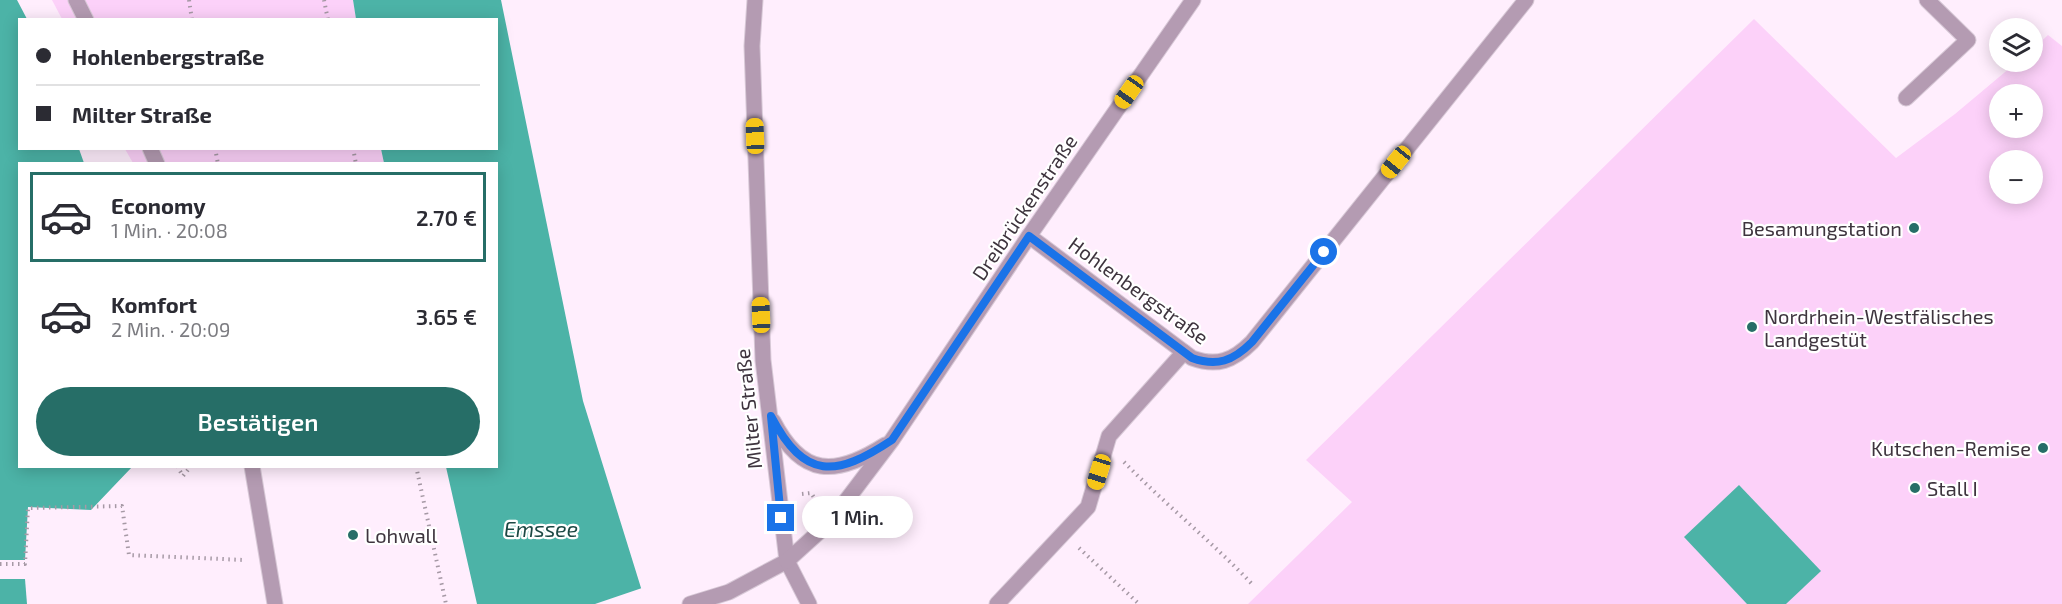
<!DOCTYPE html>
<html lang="de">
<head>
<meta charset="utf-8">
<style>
	:root { --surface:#fff; --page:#f2f2f3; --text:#2b2b33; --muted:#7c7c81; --line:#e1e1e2; --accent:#266e67 }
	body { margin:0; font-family:"Exo 2",sans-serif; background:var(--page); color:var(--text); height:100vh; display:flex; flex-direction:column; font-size:22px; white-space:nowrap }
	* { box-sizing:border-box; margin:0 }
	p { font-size:20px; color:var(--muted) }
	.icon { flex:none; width:33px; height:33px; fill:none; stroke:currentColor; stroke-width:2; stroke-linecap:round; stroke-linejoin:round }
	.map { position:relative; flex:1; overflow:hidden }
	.drawer { position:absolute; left:18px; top:162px; width:480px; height:306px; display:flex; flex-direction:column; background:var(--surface); border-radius:0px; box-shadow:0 3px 15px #0003 }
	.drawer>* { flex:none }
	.guide { position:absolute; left:18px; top:18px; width:480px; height:132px; border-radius:0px; box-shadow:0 3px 15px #0003; display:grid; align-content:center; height:132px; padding:0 18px; background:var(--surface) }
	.controls { position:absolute; left:1989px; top:18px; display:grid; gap:12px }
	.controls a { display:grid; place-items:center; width:54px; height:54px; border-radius:50%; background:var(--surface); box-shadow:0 3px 15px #0003; font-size:30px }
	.end { position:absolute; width:27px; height:27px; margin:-14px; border:8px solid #1a73e8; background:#fff; box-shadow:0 0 0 3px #fff }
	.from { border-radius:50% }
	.bubble { position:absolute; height:42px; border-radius:21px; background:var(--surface); box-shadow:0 3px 15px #0003; font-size:20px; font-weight:600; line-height:42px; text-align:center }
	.car { position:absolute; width:18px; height:36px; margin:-18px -9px; border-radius:8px; box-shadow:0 0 4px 2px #0007; background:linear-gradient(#f5c518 24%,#345 0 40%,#f5c518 0 76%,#345 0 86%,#f5c518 0) }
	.guide b { display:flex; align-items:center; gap:21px; height:57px; font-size:22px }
	.guide b+b { border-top:2px solid var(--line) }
	.guide i { width:15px; height:15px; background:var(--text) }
	ul { padding:10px 0 0; list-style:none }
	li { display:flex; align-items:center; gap:18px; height:90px; margin:0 12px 9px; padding:0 6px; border:3px solid transparent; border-radius:0px }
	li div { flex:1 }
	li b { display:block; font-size:22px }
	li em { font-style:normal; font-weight:600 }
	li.active { border-color:var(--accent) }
	li>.icon { width:54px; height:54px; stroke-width:1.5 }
	.cta { display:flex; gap:12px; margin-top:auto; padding:12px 18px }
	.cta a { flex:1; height:69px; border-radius:36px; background:var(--accent); color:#fff; font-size:24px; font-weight:600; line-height:69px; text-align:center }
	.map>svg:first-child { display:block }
	.green { fill:#fcd1f9; fill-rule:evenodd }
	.water { fill:#4cb3a7 }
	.pier { fill:#ffeefd }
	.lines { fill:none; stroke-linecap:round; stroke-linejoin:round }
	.service-casing { stroke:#d8c9d7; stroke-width:17 }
	.minor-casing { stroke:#d8c9d7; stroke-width:17 }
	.tertiary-casing { stroke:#d8c9d7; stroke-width:17 }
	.path { stroke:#a699a5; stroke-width:4; stroke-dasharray:1.5 4.5; stroke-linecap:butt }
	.service { stroke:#b49bb2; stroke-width:15 }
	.minor { stroke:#b49bb2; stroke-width:15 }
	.tertiary { stroke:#b49bb2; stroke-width:15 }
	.route { stroke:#1a73e8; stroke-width:8 }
	.poi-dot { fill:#266e67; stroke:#fff; stroke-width:2 }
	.labels { text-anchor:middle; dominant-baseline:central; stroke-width:4.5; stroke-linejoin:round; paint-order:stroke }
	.street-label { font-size:20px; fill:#3e343e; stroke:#fff }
	.poi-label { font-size:20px; fill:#3e343e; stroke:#fff; text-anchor:start }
	.water-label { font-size:21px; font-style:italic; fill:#1b4843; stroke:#fff }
</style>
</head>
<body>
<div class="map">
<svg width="2062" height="604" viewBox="0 0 2062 604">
	<rect width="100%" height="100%" fill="#ffeefd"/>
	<g class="green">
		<polygon points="52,0 353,0 356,19 62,19"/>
		<path d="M1754 19 1896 158 1955 114 2017 62H2032L2033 49 2048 35 2062 46V604H1248L1352 502 1306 460ZM2000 94H2032V128H2000ZM2000 160H2032V194H2000Z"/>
		<polygon points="125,149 381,149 384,163 133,163"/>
	</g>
	<g class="water">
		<polygon points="0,0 17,0 27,19 20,20 20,148 79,149 84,163 20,164 20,466 132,467 91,510 28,507 25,560 0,560"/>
		<polygon points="353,0 501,0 583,401 646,604 477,604 446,467 496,466 496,164 384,163 381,149 496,148 496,20 356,19"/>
		<polygon points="1739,485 1821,571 1786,604 1747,604 1684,537"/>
		<polygon points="0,579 25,579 27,604 0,604"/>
	</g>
	<polygon class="pier" points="642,588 649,604 595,604"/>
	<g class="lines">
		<g class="service-casing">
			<g id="service">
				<polyline points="76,0 86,20"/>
				<polyline points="150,148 157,164"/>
				<polyline points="252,466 275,604"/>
				<polyline points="997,604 1088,507 1109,436 1184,352"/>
			</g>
		</g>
		<g class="minor-casing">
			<g id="minor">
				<polyline points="1906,98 1968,40 1927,0"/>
				<path d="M1029 236 1192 358C1217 367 1233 361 1252 342L1526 0"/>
				<polyline points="690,604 729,592 787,561"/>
			</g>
		</g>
		<g class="tertiary-casing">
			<g id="tertiary">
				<polyline points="755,0 752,46 763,360 787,561 809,604"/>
				<path d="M773 421C802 477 835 477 885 445"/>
				<polyline points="787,561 830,522 892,440 1029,236 1193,0"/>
			</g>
		</g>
		<g class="path">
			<polyline points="189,0 192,20"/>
			<polyline points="324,0 328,20"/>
			<polyline points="215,148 218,164"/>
			<polyline points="353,148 356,164"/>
			<path d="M1124 462C1166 505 1211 541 1252 584"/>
			<polyline points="177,466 183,476 191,466"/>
			<polyline points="416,466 446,604"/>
			<polyline points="802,494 811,493 817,502"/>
			<polyline points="1079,548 1139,604"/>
			<polyline points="0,564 25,564 28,508 122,506 129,555 244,560"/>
		</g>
		<use href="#service" class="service"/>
		<use href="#minor" class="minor"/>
		<use href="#tertiary" class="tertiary"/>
	</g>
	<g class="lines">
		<path class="route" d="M781 518 771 416C805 481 836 477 892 440L1029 236 1192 358C1217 367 1233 361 1252 342L1324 252"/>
	</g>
	<g class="poi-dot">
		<circle cx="1914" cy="228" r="6"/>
		<circle cx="1752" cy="327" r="6"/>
		<circle cx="2043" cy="448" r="6"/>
		<circle cx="1915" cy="488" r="6"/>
		<circle cx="353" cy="535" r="6"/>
	</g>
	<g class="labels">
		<g class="street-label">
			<text transform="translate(1024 207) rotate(-56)">Dreibrückenstraße</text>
			<text transform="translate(1139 290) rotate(36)">Hohlenbergstraße</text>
			<text transform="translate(748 409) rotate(-96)">Milter Straße</text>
		</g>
		<g class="poi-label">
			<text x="1902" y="228" text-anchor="end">Besamungstation</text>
			<text x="1764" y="316">Nordrhein-Westfälisches<tspan x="1764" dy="23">Landgestüt</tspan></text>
			<text x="2031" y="448" text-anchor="end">Kutschen-Remise</text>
			<text x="1927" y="488">Stall I</text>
			<text x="365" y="535">Lohwall</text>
		</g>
		<g class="water-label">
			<text x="541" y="528">Emssee</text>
		</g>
	</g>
</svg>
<div class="controls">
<a><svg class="icon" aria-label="layers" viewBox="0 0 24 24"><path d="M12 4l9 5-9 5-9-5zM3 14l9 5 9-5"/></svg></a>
<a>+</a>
<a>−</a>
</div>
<i class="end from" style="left:1324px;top:252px"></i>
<i class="end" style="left:781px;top:518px"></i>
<div class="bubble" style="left:802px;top:496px;width:111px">1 Min.</div>
<i class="car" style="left:1129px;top:92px;rotate:215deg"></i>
<i class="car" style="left:755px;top:136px;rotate:358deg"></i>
<i class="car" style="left:1396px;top:162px;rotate:219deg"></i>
<i class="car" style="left:761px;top:315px;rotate:358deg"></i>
<i class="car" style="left:1099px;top:472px;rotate:197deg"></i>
<div class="guide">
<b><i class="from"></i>Hohlenbergstraße</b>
<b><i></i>Milter Straße</b>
</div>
<section class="drawer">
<ul>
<li class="active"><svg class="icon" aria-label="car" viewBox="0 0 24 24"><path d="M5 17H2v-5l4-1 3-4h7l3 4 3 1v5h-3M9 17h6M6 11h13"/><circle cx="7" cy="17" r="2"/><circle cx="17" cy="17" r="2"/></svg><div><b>Economy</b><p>1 Min. · 20:08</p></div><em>2.70 €</em></li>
<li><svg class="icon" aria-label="car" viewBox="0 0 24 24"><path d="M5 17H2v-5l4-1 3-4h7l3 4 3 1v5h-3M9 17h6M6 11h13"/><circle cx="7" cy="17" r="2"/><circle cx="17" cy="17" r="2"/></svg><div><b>Komfort</b><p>2 Min. · 20:09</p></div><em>3.65 €</em></li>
</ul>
<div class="cta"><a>Bestätigen</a></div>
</section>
</div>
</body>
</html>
